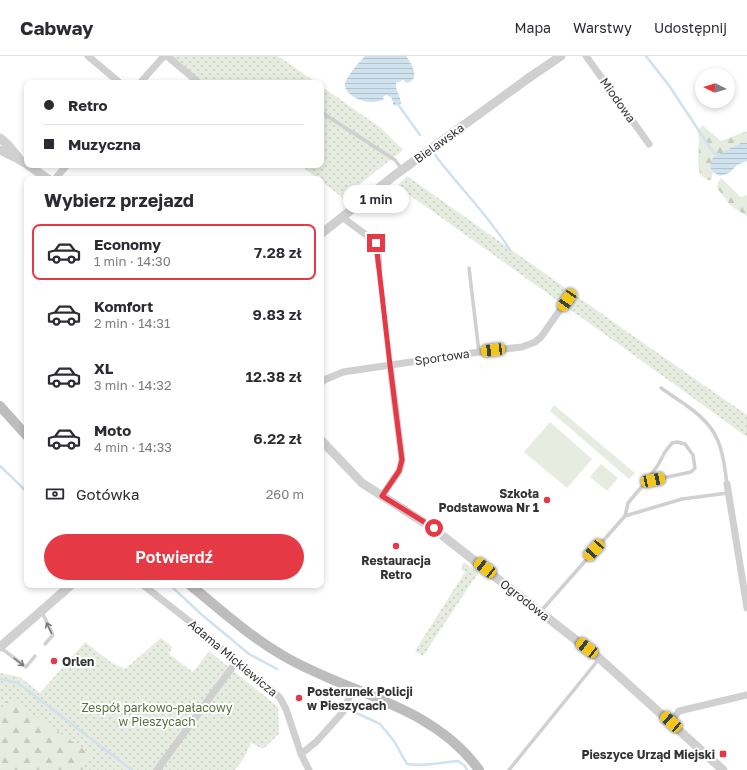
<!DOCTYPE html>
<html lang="pl">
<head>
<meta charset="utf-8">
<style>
	:root { --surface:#fff; --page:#f2f2f3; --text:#2b2b33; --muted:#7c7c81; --line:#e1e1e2; --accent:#e63946 }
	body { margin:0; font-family:"Golos Text",sans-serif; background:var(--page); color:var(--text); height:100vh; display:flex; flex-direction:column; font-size:15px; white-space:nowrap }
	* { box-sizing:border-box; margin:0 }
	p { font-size:13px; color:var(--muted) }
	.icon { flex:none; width:22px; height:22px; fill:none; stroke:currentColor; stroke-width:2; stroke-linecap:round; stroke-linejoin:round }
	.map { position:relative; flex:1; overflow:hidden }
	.panel { position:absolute; left:24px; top:120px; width:300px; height:412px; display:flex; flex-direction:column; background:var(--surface); border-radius:8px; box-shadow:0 2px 6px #0003 }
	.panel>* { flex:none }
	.banner { position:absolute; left:24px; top:24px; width:300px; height:88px; border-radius:8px; box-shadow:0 2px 6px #0003; display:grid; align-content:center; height:88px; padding:0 20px; background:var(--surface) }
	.needle { width:26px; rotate:275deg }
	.tools { position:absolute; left:695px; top:12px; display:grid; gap:8px }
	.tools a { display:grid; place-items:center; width:40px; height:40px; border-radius:50%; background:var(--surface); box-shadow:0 2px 6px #0003; font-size:20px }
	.end { position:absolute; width:18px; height:18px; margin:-9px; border:5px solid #e63946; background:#fff; box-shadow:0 0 0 2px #fff }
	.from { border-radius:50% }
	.bubble { position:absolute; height:28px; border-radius:14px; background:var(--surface); box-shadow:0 2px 6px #0003; font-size:13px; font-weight:600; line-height:28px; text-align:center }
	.car { position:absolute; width:12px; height:24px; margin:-12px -6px; border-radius:5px; box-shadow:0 0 3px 1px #0007; background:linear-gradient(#f5c518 24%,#345 0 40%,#f5c518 0 76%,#345 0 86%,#f5c518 0) }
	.banner b { display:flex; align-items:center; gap:14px; height:38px; font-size:15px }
	.banner b+b { border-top:1px solid var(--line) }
	.banner i { width:10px; height:10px; background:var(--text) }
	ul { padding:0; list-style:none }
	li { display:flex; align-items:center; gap:12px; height:56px; margin:0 8px 6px; padding:0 12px; border:2px solid transparent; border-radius:8px }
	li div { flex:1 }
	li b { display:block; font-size:15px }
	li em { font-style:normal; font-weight:600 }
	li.active { border-color:var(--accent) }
	li>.icon { width:36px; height:36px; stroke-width:1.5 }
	h2 { padding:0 20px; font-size:18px; line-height:48px }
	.pay { display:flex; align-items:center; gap:10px; height:44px; padding:0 20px; font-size:15px }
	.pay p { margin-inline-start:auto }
	.action { display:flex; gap:8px; margin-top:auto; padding:8px 20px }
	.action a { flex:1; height:46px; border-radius:24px; background:var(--accent); color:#fff; font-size:16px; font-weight:600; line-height:46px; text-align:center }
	header { display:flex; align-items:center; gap:24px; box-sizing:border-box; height:56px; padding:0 20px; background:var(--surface); border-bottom:1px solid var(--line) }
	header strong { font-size:19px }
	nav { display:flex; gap:22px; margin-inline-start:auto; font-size:14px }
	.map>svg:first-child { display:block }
	.grass { fill:url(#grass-dots) }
	.forest { fill:url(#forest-firs) }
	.pitch { fill:#e6ecdf }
	.water { fill:url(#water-rules) }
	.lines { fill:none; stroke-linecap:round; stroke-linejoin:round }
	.stream { stroke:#cfe2ee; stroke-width:2.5 }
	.service { stroke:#d0d0d0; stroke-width:3.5 }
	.minor { stroke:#d0d0d0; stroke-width:7 }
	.tertiary { stroke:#d0d0d0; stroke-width:9 }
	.secondary { stroke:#bdbdbd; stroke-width:10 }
	.oneway { stroke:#7a7a7a }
	.route { stroke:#e63946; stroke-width:5 }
	.poi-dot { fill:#e63946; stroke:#fff; stroke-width:1.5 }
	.labels { text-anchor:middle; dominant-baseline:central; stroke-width:4; stroke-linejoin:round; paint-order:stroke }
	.street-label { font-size:12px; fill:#333; stroke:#fff }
	.poi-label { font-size:12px; font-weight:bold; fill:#333; stroke:#fff; text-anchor:end }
	.park-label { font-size:12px; fill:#56703f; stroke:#fff }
</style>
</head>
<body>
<header>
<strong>Cabway</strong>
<nav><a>Mapa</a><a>Warstwy</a><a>Udostępnij</a></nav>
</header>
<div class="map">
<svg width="747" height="714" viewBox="0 0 747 714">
	<defs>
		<pattern id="grass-dots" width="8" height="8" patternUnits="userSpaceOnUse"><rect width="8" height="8" fill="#e6ecdf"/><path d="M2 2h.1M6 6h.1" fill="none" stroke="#c6cbc0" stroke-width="1.8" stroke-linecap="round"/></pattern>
		<pattern id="forest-firs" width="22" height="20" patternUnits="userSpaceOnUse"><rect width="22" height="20" fill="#e6ecdf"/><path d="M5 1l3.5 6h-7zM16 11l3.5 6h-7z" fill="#c6cbc0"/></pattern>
		<pattern id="water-rules" width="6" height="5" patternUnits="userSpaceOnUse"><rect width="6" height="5" fill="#cfe2ee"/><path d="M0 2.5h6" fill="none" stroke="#b2c2cd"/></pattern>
	</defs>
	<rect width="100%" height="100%" fill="#fff"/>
	<g class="grass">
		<polygon points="172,0 278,0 317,27 203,27"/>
		<polygon points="321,30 381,72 403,94 376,115 343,142 321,125 321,123 318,123 300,109 321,109"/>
		<polygon points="407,120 629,277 747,359 747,381 624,292 397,130"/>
		<polygon points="464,506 478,517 423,600 415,595 465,516 461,513"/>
		<polygon points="161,582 172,591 169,598 193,616 209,595 278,651 279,678 263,693 251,687 244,702 235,714 0,714 0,617 20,621 40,637 85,586 112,607 125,613"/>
	</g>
	<g class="forest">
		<polygon points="702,69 721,85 747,75 747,87 741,87 711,110 713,116 711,124 708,124 700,119 698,107 699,84 698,76"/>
		<polygon points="721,122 741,141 747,139 747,160 731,150 717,132 718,126"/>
		<polygon points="9,642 92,699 82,714 0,714 0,659"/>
	</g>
	<g class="pitch">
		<polygon points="554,349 635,417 629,423 550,355"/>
		<polygon points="550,366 592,403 567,432 524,396"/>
		<polygon points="601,408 618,422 607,435 590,421"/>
	</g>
	<g class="water">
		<path d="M365 0H406C412 8 421 23 407 27L403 24 396 27C395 35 401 40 401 48L394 50C392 47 393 44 391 41L386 39 383 41 384 44C379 45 373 47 368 46 360 45 344 38 345 28 347 19 359 7 365 0Z"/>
		<polygon points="741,87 747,87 747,105 737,109 729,117 720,120 713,116 710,110 713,102 717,99"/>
	</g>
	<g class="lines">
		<g class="stream">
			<polyline points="646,0 670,31 713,96 720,100"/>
			<polyline points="397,47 420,79"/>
			<path d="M435 99C459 131 489 160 510 194"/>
			<polyline points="0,410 27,436"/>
			<polyline points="170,529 201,558 249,598 277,613"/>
			<polyline points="0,623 18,627 132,714"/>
			<path d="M348 653 380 668 394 685 407 708C423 711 441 706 458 705L465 710 467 714"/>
		</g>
		<g class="service">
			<polyline points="321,56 395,104 401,112"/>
			<polyline points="379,210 390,309"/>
			<polyline points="469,212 479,296"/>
			<path d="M661 332C682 347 708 360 718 385 724 399 725 414 727 428"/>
			<polyline points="625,460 628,447 644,428 653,424 691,416 695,412 693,399 685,388 677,386 672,387 665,396 658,409 644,428"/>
			<polyline points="541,555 625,460 682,443 728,437"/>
			<polyline points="42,556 53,579 45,588"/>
			<polyline points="1,592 26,611 35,600"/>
			<polyline points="509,714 599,603"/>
		</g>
		<g class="minor">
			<polyline points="88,0 120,27"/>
			<polyline points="167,0 199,27"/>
			<polyline points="586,0 649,88"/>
			<polyline points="140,27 164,0"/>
			<polyline points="55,123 67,109"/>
			<polyline points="342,161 377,187 379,210"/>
			<polyline points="321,327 324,324 343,316 479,296 522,291 535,286 541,281 567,244"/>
			<polyline points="727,428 747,552"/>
			<polyline points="382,440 399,415 402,404 390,309"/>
			<polyline points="143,529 198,572 236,606 272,634 280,642 286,653 301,698 309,714"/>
			<polyline points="671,666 679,655 747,639"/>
			<polyline points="301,698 316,686 343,656 353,632"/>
			<polyline points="157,714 236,606"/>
		</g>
		<g class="tertiary">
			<polyline points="0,82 8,89 18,101"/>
			<polyline points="0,94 20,104 27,108"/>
			<polyline points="28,109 48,123"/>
			<polyline points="321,178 395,119 530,21 561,0"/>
			<polyline points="321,384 362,427 434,473 599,602 723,714"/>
			<polyline points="0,591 71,529"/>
		</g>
		<g class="secondary">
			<polyline points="0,350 27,380"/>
			<path d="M190 529C220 553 249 580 282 599 347 638 432 648 479 714"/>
		</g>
	</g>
	<defs><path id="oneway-shaft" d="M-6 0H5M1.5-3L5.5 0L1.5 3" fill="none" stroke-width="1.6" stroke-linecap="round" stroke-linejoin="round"/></defs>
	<g class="oneway">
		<use href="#oneway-shaft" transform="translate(49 572) rotate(-115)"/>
		<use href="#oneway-shaft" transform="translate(19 606) rotate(38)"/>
	</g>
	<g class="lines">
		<polyline class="route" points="376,187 390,309 402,404 399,415 382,440 434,472"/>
	</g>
	<g class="poi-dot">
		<circle cx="547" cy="444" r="4"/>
		<circle cx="396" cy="490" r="4"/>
		<circle cx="54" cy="605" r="4"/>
		<circle cx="299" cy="642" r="4"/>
		<rect x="719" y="694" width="8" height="8" rx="2"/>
	</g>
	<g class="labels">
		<g class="street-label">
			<text transform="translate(618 44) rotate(55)">Miodowa</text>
			<text transform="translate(439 87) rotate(-36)">Bielawska</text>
			<text transform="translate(442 301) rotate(-8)">Sportowa</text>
			<text transform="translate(525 544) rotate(38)">Ogrodowa</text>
			<text transform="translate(233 602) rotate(40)">Adama Mickiewicza</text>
		</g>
		<g class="poi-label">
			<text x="539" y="437">Szkoła<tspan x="539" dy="14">Podstawowa Nr 1</tspan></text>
			<text x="396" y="504" text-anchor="middle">Restauracja<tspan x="396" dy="14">Retro</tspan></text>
			<text x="62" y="605" text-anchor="start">Orlen</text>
			<text x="307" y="635" text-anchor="start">Posterunek Policji<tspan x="307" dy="14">w Pieszycach</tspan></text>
			<text x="715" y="698">Pieszyce Urząd Miejski</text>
		</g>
		<g class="park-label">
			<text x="157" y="651">Zespół parkowo-pałacowy<tspan x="157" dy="14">w Pieszycach</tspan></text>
		</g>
	</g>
</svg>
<div class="tools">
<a><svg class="needle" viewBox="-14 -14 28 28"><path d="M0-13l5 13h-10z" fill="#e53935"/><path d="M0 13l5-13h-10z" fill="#7c7c81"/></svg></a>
</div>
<i class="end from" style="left:434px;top:472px"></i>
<i class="end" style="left:376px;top:187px"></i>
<div class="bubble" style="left:343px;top:129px;width:66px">1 min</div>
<i class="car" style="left:567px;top:244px;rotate:214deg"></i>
<i class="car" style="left:493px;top:294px;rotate:263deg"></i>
<i class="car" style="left:653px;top:424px;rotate:78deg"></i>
<i class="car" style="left:594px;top:494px;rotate:222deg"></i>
<i class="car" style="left:485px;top:512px;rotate:308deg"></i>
<i class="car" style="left:587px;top:592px;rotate:308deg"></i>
<i class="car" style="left:671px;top:666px;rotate:312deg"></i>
<div class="banner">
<b><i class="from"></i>Retro</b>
<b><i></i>Muzyczna</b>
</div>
<section class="panel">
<h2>Wybierz przejazd</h2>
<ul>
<li class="active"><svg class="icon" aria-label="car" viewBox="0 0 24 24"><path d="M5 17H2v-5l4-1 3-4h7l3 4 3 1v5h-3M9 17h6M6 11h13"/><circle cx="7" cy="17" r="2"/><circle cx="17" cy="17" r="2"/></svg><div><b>Economy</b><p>1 min · 14:30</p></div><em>7.28 zł</em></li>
<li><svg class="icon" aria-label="car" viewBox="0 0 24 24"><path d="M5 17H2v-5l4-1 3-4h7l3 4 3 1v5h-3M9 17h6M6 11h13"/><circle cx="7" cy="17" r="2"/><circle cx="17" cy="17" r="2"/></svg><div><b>Komfort</b><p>2 min · 14:31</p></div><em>9.83 zł</em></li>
<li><svg class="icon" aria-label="car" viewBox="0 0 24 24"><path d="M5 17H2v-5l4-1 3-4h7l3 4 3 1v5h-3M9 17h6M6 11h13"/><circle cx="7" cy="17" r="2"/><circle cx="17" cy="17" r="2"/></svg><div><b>XL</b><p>3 min · 14:32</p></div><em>12.38 zł</em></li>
<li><svg class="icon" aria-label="car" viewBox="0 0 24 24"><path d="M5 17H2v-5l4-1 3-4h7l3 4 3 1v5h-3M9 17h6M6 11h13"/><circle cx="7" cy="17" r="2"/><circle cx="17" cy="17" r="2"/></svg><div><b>Moto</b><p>4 min · 14:33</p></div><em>6.22 zł</em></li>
</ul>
<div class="pay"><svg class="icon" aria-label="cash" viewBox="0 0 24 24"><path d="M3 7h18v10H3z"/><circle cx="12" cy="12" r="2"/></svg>Gotówka<p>260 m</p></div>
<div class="action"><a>Potwierdź</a></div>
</section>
</div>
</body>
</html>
